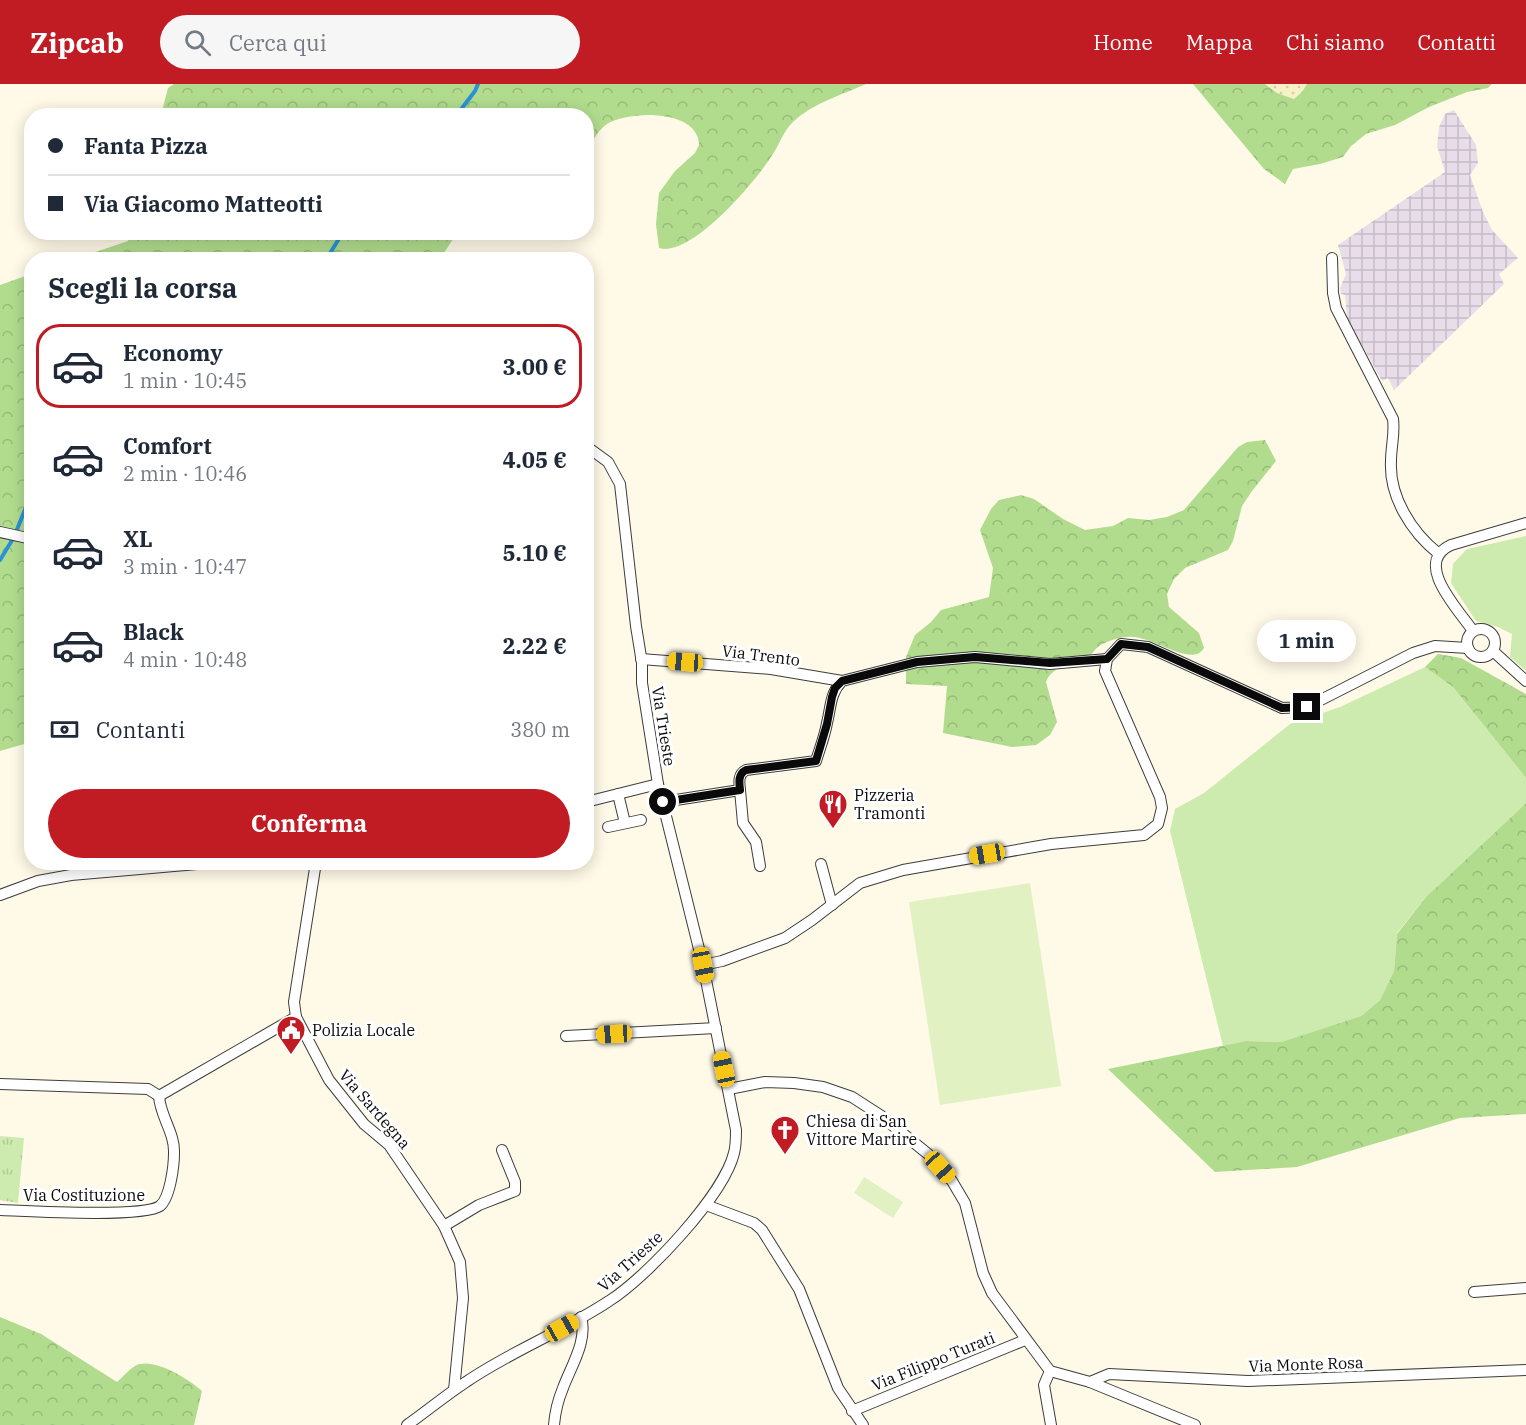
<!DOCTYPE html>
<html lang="it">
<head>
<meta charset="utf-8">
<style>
	:root { --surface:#fff; --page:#f6f6f7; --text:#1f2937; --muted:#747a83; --line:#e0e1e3; --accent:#c11b24 }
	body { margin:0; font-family:"IBM Plex Serif",serif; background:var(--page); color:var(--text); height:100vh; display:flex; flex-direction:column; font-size:22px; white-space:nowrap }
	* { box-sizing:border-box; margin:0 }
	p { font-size:20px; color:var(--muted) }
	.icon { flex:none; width:33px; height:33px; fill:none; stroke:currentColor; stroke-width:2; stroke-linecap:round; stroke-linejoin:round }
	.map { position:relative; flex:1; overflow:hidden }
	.drawer { position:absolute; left:24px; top:168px; width:570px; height:618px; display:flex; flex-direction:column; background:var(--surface); border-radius:24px; box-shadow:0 3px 15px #0003 }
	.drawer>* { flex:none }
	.hud { position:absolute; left:24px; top:24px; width:570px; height:132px; border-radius:24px; box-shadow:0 3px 15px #0003; display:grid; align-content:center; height:132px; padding:0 24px; background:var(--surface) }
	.end { position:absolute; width:27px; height:27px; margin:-14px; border:8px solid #0a0a0a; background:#fff; box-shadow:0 0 0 3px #fff }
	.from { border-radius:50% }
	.bubble { position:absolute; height:42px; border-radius:21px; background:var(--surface); box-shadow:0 3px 15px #0003; font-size:20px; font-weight:700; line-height:42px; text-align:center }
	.car { position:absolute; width:18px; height:36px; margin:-18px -9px; border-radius:8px; box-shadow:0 0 4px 2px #0007; background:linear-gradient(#f5c518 24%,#345 0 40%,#f5c518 0 76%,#345 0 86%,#f5c518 0) }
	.hud b { display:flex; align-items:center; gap:21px; height:57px; font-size:22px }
	.hud b+b { border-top:2px solid var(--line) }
	.hud i { width:15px; height:15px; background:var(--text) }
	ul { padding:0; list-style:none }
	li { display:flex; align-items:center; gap:18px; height:84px; margin:0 12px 9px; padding:0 12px; border:3px solid transparent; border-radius:24px }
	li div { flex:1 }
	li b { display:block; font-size:22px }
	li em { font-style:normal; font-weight:700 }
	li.selected { border-color:var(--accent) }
	li>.icon { width:54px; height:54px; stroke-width:1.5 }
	h2 { padding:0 24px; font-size:27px; line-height:72px }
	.pay { display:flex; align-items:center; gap:15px; height:66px; padding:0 24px; font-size:22px }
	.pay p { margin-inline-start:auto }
	.action { display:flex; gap:12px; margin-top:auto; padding:12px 24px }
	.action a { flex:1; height:69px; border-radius:36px; background:var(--accent); color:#fff; font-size:24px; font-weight:700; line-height:69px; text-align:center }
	header { display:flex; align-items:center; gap:36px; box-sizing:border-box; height:84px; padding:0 30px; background:var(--accent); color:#fff }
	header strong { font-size:28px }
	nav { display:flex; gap:33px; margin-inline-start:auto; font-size:21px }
	.search { width:420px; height:54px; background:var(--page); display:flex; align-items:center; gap:15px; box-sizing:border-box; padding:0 21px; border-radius:33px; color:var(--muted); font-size:22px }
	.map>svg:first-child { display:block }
	.industrial { fill:url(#industrial-grid) }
	.farmland { fill:url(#farmland-dots) }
	.grass { fill:#ceebaf }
	.forest { fill:url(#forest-crowns) }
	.park { fill:url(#park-tufts) }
	.pitch { fill:#e1f1c2 }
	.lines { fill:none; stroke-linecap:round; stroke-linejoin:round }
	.stream { stroke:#2c92d5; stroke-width:4 }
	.minor-casing { stroke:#3d3d3d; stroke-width:12 }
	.minor { stroke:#fff; stroke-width:10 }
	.route { stroke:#0a0a0a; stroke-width:8 }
	.labels { text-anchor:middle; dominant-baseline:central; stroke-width:6; stroke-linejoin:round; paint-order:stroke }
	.street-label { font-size:16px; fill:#0a0a0a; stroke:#fff }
	.poi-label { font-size:16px; fill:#0a0a0a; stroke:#fff; text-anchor:start }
</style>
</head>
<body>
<header>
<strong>Zipcab</strong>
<div class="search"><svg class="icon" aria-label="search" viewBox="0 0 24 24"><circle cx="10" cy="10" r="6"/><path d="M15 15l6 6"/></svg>Cerca qui</div>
<nav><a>Home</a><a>Mappa</a><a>Chi siamo</a><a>Contatti</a></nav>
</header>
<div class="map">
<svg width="1526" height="1341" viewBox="0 0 1526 1341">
	<defs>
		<pattern id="industrial-grid" width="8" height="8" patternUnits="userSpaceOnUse" patternTransform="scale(1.5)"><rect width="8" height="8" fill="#e9ddea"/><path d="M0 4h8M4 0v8" fill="none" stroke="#c6bcc7"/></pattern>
		<pattern id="farmland-dots" width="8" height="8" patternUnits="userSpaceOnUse" patternTransform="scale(1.5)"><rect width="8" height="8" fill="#f6f2c6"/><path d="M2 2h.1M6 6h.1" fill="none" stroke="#d2cea9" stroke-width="1.8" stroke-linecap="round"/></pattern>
		<pattern id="forest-crowns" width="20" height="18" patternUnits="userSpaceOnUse" patternTransform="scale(1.5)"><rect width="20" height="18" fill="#b1dc8e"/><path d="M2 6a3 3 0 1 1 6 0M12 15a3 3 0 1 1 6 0" fill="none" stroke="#97bb79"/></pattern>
		<pattern id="park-tufts" width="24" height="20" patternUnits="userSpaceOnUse" patternTransform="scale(1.5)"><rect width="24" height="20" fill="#ceebaf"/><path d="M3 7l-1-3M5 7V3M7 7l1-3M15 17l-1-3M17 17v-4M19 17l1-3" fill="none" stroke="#b0c895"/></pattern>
	</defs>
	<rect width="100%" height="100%" fill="#fffae7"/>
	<polygon class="industrial" points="1454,26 1476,61 1478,79 1470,91 1483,128 1492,146 1518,174 1499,190 1504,200 1394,306 1388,294 1382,297 1347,234 1345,211 1341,210 1340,204 1346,190 1338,161 1445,88 1437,62 1439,43 1445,30"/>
	<polygon class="farmland" points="1265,0 1307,0 1302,8 1294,15 1277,9"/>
	<g class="grass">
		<polygon points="1526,452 1526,587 1510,573 1512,550 1498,543 1476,537 1451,499 1453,480 1467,465"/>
		<polygon points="1425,583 1453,603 1526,694 1526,719 1426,813 1397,849 1394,887 1380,916 1361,932 1281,958 1246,957 1223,962 1170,747 1175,725 1204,709 1290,640 1340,623"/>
	</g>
	<g class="forest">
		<path d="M174 0H866C842 11 813 19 793 38 783 47 779 62 771 73 755 98 691 174 659 164L656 140 659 109 675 87 695 69 699 61C699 25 629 26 607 40 598 46 592 58 587 67L586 32 161 31 168 4Z"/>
		<polygon points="1193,0 1265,0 1277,9 1294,15 1302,8 1307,0 1492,0 1488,4 1467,8 1429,23 1395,41 1366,50 1351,62 1343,73 1320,80 1293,85 1285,100 1264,85"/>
		<polygon points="131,149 131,148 457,149 440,175 75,175 128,157"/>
		<polygon points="31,190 31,658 0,667 0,201"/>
		<path d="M1265 356 1276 377 1252 407 1242 422 1233 457 1228 466 1185 484 1174 495 1167 510 1169 523 1199 549 1204 564C1193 584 1153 553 1133 553 1123 552 1106 557 1098 563 1094 566 1092 571 1088 573 1074 581 1053 580 1046 598L1057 638 1050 651 1036 661 1012 663 943 649 947 602 906 600V573L915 551 931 538 941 526 989 513 993 484 980 446 991 425 999 416 1021 411 1034 415 1063 435 1085 446 1113 442 1128 434 1149 436 1167 433 1184 426 1238 363 1247 358Z"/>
		<polygon points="1438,570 1461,574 1526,610 1526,694 1453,603 1425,583"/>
		<polygon points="1526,719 1526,1030 1460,1034 1297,1083 1215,1088 1108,985 1246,957 1281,958 1361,932 1380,916 1394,887 1397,850 1426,813"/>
		<path d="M0 1233 41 1250 117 1298C123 1293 128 1286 135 1282 152 1272 189 1295 202 1307L194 1341H0Z"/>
	</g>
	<polygon class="park" points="0,1052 24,1054 18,1119 0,1116"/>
	<g class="pitch">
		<polygon points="1030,799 1061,1002 940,1021 909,818"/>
		<polygon points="864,1093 903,1118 893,1134 854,1109"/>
	</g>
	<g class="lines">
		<g class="stream">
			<polyline points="456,32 475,7 478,0"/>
			<polyline points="326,176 343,148"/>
			<polyline points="0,476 14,453 32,408"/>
		</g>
		<g class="minor-casing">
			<g id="minor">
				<path d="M1332 174 1333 209 1336 224 1393 335C1395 350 1391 362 1391 377 1389 412 1411 448 1439 470"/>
				<polyline points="0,448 32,455"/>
				<circle cx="1481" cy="559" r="14"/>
				<path d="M1473 547C1459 526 1412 479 1451 461L1526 439"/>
				<polyline points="1493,567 1526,597"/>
				<polyline points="641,575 771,585 842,597"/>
				<polyline points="740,706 743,739 756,758 760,782"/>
				<polyline points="618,710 625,739"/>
				<polyline points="586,718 658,700"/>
				<path d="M663 718 740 706C739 698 738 690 746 686L816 677C820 664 825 651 827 639 831 623 830 609 842 597L917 578 975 573 1050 580 1107 575"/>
				<polyline points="608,743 641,736"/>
				<polyline points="316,778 294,918 296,933 329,996 364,1040 389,1061 444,1142 479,1121 515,1107 515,1098 502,1066"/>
				<polyline points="821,780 832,821"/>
				<polyline points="0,811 38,797 71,791 220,778"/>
				<polyline points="703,881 722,877 785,854 812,836 860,799 903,786 1051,760 1144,751 1158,740 1162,724 1160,713 1105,587 1107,575 1121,560 1148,563 1282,624 1307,623 1413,569 1435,562 1468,564"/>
				<polyline points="566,952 716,944"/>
				<polyline points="0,1000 148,1005 159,1012 296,933"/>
				<polyline points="729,1005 765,998 794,999 823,1003 852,1013 880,1031 928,1070 952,1097 965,1119 983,1189 992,1209 1050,1287 1090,1298 1195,1341"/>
				<polyline points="706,1121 754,1139 762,1146 799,1205 838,1304 863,1341"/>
				<path d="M0 1126C27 1127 143 1134 160 1122 170 1114 174 1082 174 1069 175 1049 160 1032 159 1012"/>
				<polyline points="444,1142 460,1178 463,1214 454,1306"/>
				<polyline points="1474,1208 1526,1204"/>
				<polyline points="1050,1287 1044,1301 1051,1341"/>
				<polyline points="1090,1298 1109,1290 1248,1297 1526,1286"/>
				<polyline points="852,1327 1025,1256"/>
				<path d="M407 1341C427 1327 446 1311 466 1298 511 1267 564 1247 609 1217 646 1194 724 1111 734 1069 736 1062 736 1054 736 1046L703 881 658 700 642 599V579L636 542 620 400 608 378 586 362"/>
				<path d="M554 1341C555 1329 558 1316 563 1304 571 1282 588 1257 581 1233"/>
			</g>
		</g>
		<use href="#minor" class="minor"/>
	</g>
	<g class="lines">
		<path class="route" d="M663 718 740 706C739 698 738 690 746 686L816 677 827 640 832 613 835 604 842 597 917 578 975 573 1050 579 1107 575 1121 560 1148 563 1282 624 1307 623"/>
	</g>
	<defs>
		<g id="restaurant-pin" transform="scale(1.5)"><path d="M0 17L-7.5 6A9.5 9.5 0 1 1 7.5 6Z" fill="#c11b24" stroke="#fff"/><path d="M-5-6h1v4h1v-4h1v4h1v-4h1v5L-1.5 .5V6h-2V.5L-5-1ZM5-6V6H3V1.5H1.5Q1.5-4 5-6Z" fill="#fff"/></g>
		<g id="civic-pin" transform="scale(1.5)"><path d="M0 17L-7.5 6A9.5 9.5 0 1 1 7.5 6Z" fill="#c11b24" stroke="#fff"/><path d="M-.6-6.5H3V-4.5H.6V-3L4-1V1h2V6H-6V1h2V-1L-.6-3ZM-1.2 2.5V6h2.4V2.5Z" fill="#fff"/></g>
		<g id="church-pin" transform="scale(1.5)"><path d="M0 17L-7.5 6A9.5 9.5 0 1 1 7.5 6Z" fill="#c11b24" stroke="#fff"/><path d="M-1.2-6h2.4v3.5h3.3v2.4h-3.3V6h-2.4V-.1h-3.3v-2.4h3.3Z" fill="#fff"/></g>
	</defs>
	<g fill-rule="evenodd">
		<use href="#restaurant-pin" x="833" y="720"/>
		<use href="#civic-pin" x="291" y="946"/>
		<use href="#church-pin" x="785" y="1046"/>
	</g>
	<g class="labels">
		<g class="street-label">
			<text transform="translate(761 571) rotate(7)">Via Trento</text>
			<text transform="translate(664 642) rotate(81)">Via Trieste</text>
			<text transform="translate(375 1025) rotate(49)">Via Sardegna</text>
			<text x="84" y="1111">Via Costituzione</text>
			<text transform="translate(630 1177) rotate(-42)">Via Trieste</text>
			<text transform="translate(933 1277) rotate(-22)">Via Filippo Turati</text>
			<text transform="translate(1306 1280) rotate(-2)">Via Monte Rosa</text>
		</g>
		<g class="poi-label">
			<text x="854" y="711">Pizzeria<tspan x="854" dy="18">Tramonti</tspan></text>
			<text x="312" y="946">Polizia Locale</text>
			<text x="806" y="1037">Chiesa di San<tspan x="806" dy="18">Vittore Martire</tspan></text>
		</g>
	</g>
</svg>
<i class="end from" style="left:663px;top:718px"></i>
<i class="end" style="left:1307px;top:623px"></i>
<div class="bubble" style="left:1257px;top:536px;width:99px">1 min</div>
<i class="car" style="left:685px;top:578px;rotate:274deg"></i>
<i class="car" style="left:987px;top:770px;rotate:260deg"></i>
<i class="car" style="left:703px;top:881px;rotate:169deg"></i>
<i class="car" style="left:614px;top:950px;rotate:267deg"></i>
<i class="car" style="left:724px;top:985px;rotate:348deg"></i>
<i class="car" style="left:940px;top:1083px;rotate:138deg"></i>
<i class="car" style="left:562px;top:1244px;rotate:61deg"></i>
<div class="hud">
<b><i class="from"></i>Fanta Pizza</b>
<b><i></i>Via Giacomo Matteotti</b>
</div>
<section class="drawer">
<h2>Scegli la corsa</h2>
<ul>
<li class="selected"><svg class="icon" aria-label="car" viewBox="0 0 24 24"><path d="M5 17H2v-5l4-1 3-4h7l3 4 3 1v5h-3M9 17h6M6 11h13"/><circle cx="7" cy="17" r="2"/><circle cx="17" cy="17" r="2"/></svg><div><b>Economy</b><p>1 min · 10:45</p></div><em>3.00 €</em></li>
<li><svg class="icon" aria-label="car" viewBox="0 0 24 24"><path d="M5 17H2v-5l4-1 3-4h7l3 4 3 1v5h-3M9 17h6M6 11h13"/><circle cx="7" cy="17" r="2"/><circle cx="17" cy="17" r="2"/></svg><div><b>Comfort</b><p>2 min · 10:46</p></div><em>4.05 €</em></li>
<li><svg class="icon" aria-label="car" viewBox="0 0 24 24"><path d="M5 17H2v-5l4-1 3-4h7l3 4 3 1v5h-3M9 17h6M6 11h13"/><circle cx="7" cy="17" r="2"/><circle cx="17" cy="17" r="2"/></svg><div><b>XL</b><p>3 min · 10:47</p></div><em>5.10 €</em></li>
<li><svg class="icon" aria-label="car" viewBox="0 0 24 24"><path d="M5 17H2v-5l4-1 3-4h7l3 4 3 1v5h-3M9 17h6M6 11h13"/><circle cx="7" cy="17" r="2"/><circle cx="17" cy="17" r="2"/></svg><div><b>Black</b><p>4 min · 10:48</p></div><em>2.22 €</em></li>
</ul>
<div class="pay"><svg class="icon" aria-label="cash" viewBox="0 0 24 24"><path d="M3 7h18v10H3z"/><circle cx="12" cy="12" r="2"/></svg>Contanti<p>380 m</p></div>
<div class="action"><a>Conferma</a></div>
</section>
</div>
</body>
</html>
